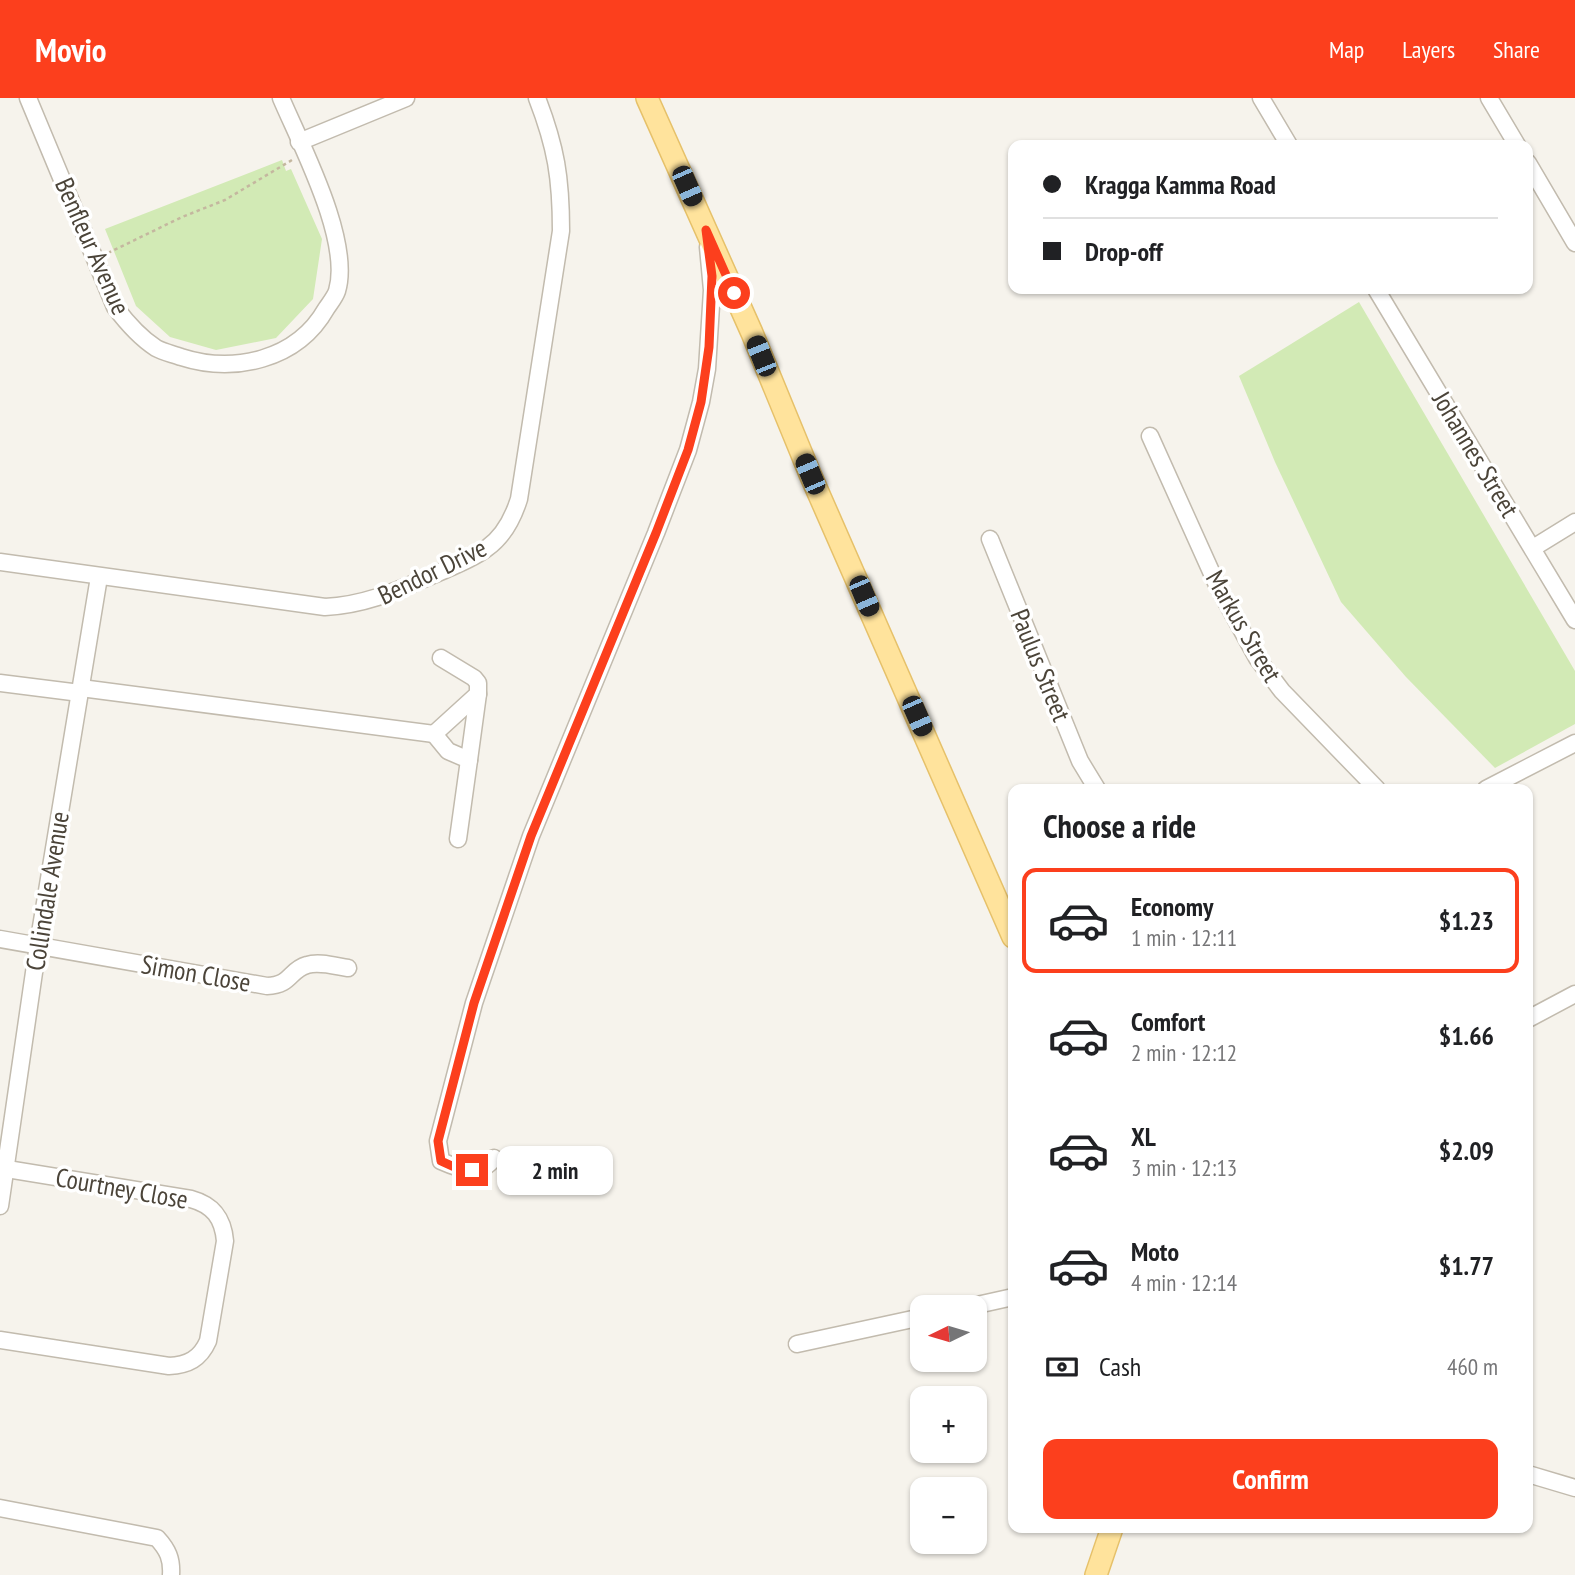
<!DOCTYPE html>
<html lang="en">
<head>
<meta charset="utf-8">
<style>
	:root { --surface:#fff; --page:#f2f2f2; --text:#202124; --muted:#757577; --line:#e0e0e0; --accent:#fc3f1d }
	body { margin:0; font-family:"PT Sans Narrow",sans-serif; background:var(--page); color:var(--text); height:100vh; display:flex; flex-direction:column; font-size:26px; white-space:nowrap }
	* { box-sizing:border-box; margin:0 }
	p { font-size:23px; color:var(--muted) }
	.icon { flex:none; width:38px; height:38px; fill:none; stroke:currentColor; stroke-width:2; stroke-linecap:round; stroke-linejoin:round }
	.map { position:relative; flex:1; overflow:hidden }
	.sheet { position:absolute; left:1008px; top:686px; width:525px; height:749px; display:flex; flex-direction:column; background:var(--surface); border-radius:14px; box-shadow:0 2px 5px #0004 }
	.sheet>* { flex:none }
	.top-card { position:absolute; left:1008px; top:42px; width:525px; height:154px; border-radius:14px; box-shadow:0 2px 5px #0004; display:grid; align-content:center; height:154px; padding:0 35px; background:var(--surface) }
	.needle { width:46px; rotate:265deg }
	.controls { position:absolute; left:910px; top:1197px; display:grid; gap:14px }
	.controls a { display:grid; place-items:center; width:77px; height:77px; border-radius:14px; background:var(--surface); box-shadow:0 2px 5px #0004; font-size:35px }
	.end { position:absolute; width:32px; height:32px; margin:-16px; border:9px solid #fc3f1d; background:#fff; box-shadow:0 0 0 4px #fff }
	.from { border-radius:50% }
	.bubble { position:absolute; height:49px; border-radius:14px; background:var(--surface); box-shadow:0 2px 5px #0004; font-size:23px; font-weight:700; line-height:49px; text-align:center }
	.car { position:absolute; width:21px; height:42px; margin:-21px -10px; border-radius:9px; box-shadow:0 0 5px 2px #0007; background:linear-gradient(#222 24%,#8ab4d8 0 40%,#222 0 76%,#8ab4d8 0 86%,#222 0) }
	.top-card b { display:flex; align-items:center; gap:24px; height:66px; font-size:26px }
	.top-card b+b { border-top:2px solid var(--line) }
	.top-card i { width:18px; height:18px; background:var(--text) }
	ul { padding:0; list-style:none }
	li { display:flex; align-items:center; gap:21px; height:105px; margin:0 14px 10px; padding:0 21px; border:4px solid transparent; border-radius:14px }
	li div { flex:1 }
	li b { display:block; font-size:26px }
	li em { font-style:normal; font-weight:700 }
	li.current { border-color:var(--accent) }
	li>.icon { width:63px; height:63px; stroke-width:1.5 }
	h2 { padding:0 35px; font-size:32px; line-height:84px }
	.pay { display:flex; align-items:center; gap:18px; height:77px; padding:0 35px; font-size:26px }
	.pay p { margin-inline-start:auto }
	.cta { display:flex; gap:14px; margin-top:auto; padding:14px 35px }
	.cta a { flex:1; height:80px; border-radius:14px; background:var(--accent); color:#fff; font-size:28px; font-weight:700; line-height:80px; text-align:center }
	header { display:flex; align-items:center; gap:42px; box-sizing:border-box; height:98px; padding:0 35px; background:var(--accent); color:#fff }
	header strong { font-size:33px }
	nav { display:flex; gap:38px; margin-inline-start:auto; font-size:24px }
	.map>svg:first-child { display:block }
	.green { fill:#d2eab5 }
	.lines { fill:none; stroke-linecap:round; stroke-linejoin:round }
	.minor-casing { stroke:#c2bbae; stroke-width:19 }
	.major-casing { stroke:#e6c16a; stroke-width:24 }
	.path { stroke:#c4b79f; stroke-width:2.5; stroke-dasharray:3.5 3.5; stroke-linecap:butt }
	.minor { stroke:#fff; stroke-width:16 }
	.major { stroke:#ffe39c; stroke-width:21 }
	.route { stroke:#fc3f1d; stroke-width:9 }
	.labels { text-anchor:middle; dominant-baseline:central; stroke-width:7; stroke-linejoin:round; paint-order:stroke }
	.street-label { font-size:26px; fill:#4b4439; stroke:#fff }
</style>
</head>
<body>
<header>
<strong>Movio</strong>
<nav><a>Map</a><a>Layers</a><a>Share</a></nav>
</header>
<div class="map">
<svg width="1575" height="1477" viewBox="0 0 1575 1477">
	<rect width="100%" height="100%" fill="#f6f3ec"/>
	<g class="green">
		<polygon points="282,62 286,73 291,71 322,141 313,201 276,240 216,252 170,239 136,208 105,131"/>
		<polygon points="1359,204 1575,573 1575,626 1495,670 1406,579 1341,504 1275,364 1239,278"/>
	</g>
	<g class="lines">
		<g class="minor-casing">
			<g id="minor">
				<path d="M28 0 115 209C127 225 139 239 156 250 163 254 173 256 181 259 234 276 297 262 326 211 330 205 335 199 337 193 352 143 301 47 281 0"/>
				<polyline points="1261,0 1289,47"/>
				<polyline points="1489,0 1517,47"/>
				<polyline points="299,44 406,0"/>
				<polyline points="1528,65 1575,145"/>
				<polyline points="1376,191 1575,522"/>
				<polyline points="1150,338 1218,489 1257,560 1282,593 1377,691"/>
				<polyline points="990,441 1080,663 1097,691"/>
				<polyline points="1533,450 1575,424"/>
				<path d="M0 464 325 509C367 507 400 491 438 475 455 467 473 461 487 450 504 438 513 420 519 401L561 133C561 80 556 49 537 0"/>
				<polyline points="0,585 80,595"/>
				<polyline points="81,590 434,636 478,596 478,585 474,580 441,560"/>
				<polyline points="434,636 448,653 469,662 458,741"/>
				<polyline points="469,662 478,596"/>
				<polyline points="1486,691 1575,645"/>
				<path d="M0 841 267 888C292 887 289 872 307 867 319 863 335 868 348 870"/>
				<polyline points="1528,921 1575,896"/>
				<path d="M494 1060C481 1079 459 1071 441 1063L438 1043 474 905 531 738 656 435 688 352 701 304 707 271 712 192 708 149"/>
				<polyline points="0,1108 38,847 99,479"/>
				<polyline points="968,1209 1013,1199"/>
				<path d="M0 1242 169 1268C188 1267 200 1261 208 1243L225 1143C223 1120 213 1107 191 1101L7 1071"/>
				<polyline points="797,1246 922,1219"/>
				<polyline points="1528,1376 1575,1390"/>
				<path d="M0 1410 157 1440C168 1452 172 1461 171 1477"/>
			</g>
		</g>
		<g class="major-casing">
			<g id="major">
				<polyline points="647,0 752,235 810,376 1013,839"/>
				<polyline points="1096,1477 1112,1430"/>
			</g>
		</g>
		<polyline class="path" points="108,155 182,119 225,102 292,62"/>
		<use href="#minor" class="minor"/>
		<use href="#major" class="major"/>
	</g>
	<g class="lines">
		<polyline class="route" points="472,1072 452,1068 441,1063 438,1043 474,905 531,738 656,435 688,352 701,304 709,249 712,178 706,132 734,195"/>
	</g>
	<g class="labels">
		<g class="street-label">
			<text transform="translate(93 148) rotate(66)">Benfleur Avenue</text>
			<text transform="translate(1476 356) rotate(59)">Johannes Street</text>
			<text transform="translate(432 473) rotate(-26)">Bendor Drive</text>
			<text transform="translate(1244 528) rotate(60)">Markus Street</text>
			<text transform="translate(1041 567) rotate(68)">Paulus Street</text>
			<text transform="translate(47 793) rotate(-81)">Collindale Avenue</text>
			<text transform="translate(196 875) rotate(10)">Simon Close</text>
			<text transform="translate(122 1090) rotate(10)">Courtney Close</text>
		</g>
	</g>
</svg>
<div class="controls">
<a><svg class="needle" viewBox="-14 -14 28 28"><path d="M0-13l5 13h-10z" fill="#e53935"/><path d="M0 13l5-13h-10z" fill="#757577"/></svg></a>
<a>+</a>
<a>−</a>
</div>
<i class="end from" style="left:734px;top:195px"></i>
<i class="end" style="left:472px;top:1072px"></i>
<div class="bubble" style="left:497px;top:1048px;width:116px">2 min</div>
<i class="car" style="left:687px;top:88px;rotate:156deg"></i>
<i class="car" style="left:761px;top:258px;rotate:338deg"></i>
<i class="car" style="left:810px;top:376px;rotate:337deg"></i>
<i class="car" style="left:864px;top:498px;rotate:157deg"></i>
<i class="car" style="left:917px;top:618px;rotate:156deg"></i>
<div class="top-card">
<b><i class="from"></i>Kragga Kamma Road</b>
<b><i></i>Drop-off</b>
</div>
<section class="sheet">
<h2>Choose a ride</h2>
<ul>
<li class="current"><svg class="icon" aria-label="car" viewBox="0 0 24 24"><path d="M5 17H2v-5l4-1 3-4h7l3 4 3 1v5h-3M9 17h6M6 11h13"/><circle cx="7" cy="17" r="2"/><circle cx="17" cy="17" r="2"/></svg><div><b>Economy</b><p>1 min · 12:11</p></div><em>$1.23</em></li>
<li><svg class="icon" aria-label="car" viewBox="0 0 24 24"><path d="M5 17H2v-5l4-1 3-4h7l3 4 3 1v5h-3M9 17h6M6 11h13"/><circle cx="7" cy="17" r="2"/><circle cx="17" cy="17" r="2"/></svg><div><b>Comfort</b><p>2 min · 12:12</p></div><em>$1.66</em></li>
<li><svg class="icon" aria-label="car" viewBox="0 0 24 24"><path d="M5 17H2v-5l4-1 3-4h7l3 4 3 1v5h-3M9 17h6M6 11h13"/><circle cx="7" cy="17" r="2"/><circle cx="17" cy="17" r="2"/></svg><div><b>XL</b><p>3 min · 12:13</p></div><em>$2.09</em></li>
<li><svg class="icon" aria-label="car" viewBox="0 0 24 24"><path d="M5 17H2v-5l4-1 3-4h7l3 4 3 1v5h-3M9 17h6M6 11h13"/><circle cx="7" cy="17" r="2"/><circle cx="17" cy="17" r="2"/></svg><div><b>Moto</b><p>4 min · 12:14</p></div><em>$1.77</em></li>
</ul>
<div class="pay"><svg class="icon" aria-label="cash" viewBox="0 0 24 24"><path d="M3 7h18v10H3z"/><circle cx="12" cy="12" r="2"/></svg>Cash<p>460 m</p></div>
<div class="cta"><a>Confirm</a></div>
</section>
</div>
</body>
</html>
